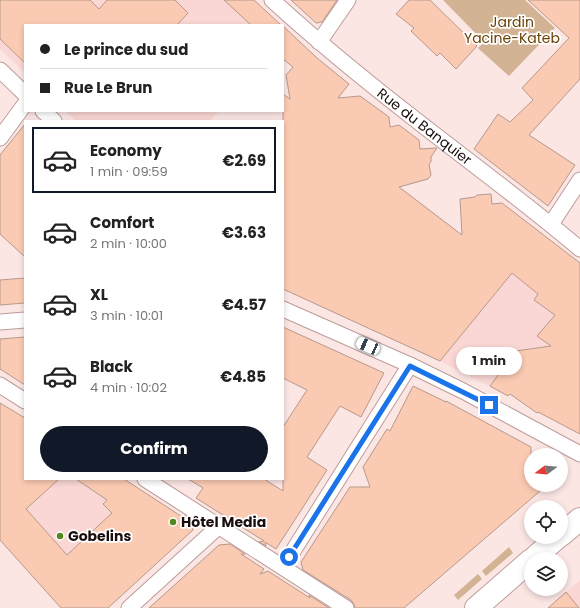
<!DOCTYPE html>
<html lang="en">
<head>
<meta charset="utf-8">
<style>
	:root { --surface:#fff; --page:#f6f6f6; --text:#222; --muted:#767676; --line:#e0e0e0; --accent:#111827 }
	body { margin:0; font-family:Poppins,sans-serif; background:var(--page); color:var(--text); height:100vh; display:flex; flex-direction:column; font-size:15px; white-space:nowrap }
	* { box-sizing:border-box; margin:0 }
	p { font-size:13px; color:var(--muted) }
	.icon { flex:none; width:22px; height:22px; fill:none; stroke:currentColor; stroke-width:2; stroke-linecap:round; stroke-linejoin:round }
	.map { position:relative; flex:1; overflow:hidden }
	.side { position:absolute; left:24px; top:120px; width:260px; height:360px; display:flex; flex-direction:column; background:var(--surface); border-radius:0px; box-shadow:0 2px 6px #0003 }
	.side>* { flex:none }
	.banner { position:absolute; left:24px; top:24px; width:260px; height:88px; border-radius:0px; box-shadow:0 2px 6px #0003; display:grid; align-content:center; height:88px; padding:0 16px; background:var(--surface) }
	.needle { width:26px; rotate:254deg }
	.tools { position:absolute; left:524px; top:448px; display:grid; gap:8px }
	.tools a { display:grid; place-items:center; width:44px; height:44px; border-radius:50%; background:var(--surface); box-shadow:0 2px 6px #0003; font-size:20px }
	.end { position:absolute; width:18px; height:18px; margin:-9px; border:5px solid #1a73e8; background:#fff; box-shadow:0 0 0 2px #fff }
	.from { border-radius:50% }
	.bubble { position:absolute; height:28px; border-radius:14px; background:var(--surface); box-shadow:0 2px 6px #0003; font-size:13px; font-weight:700; line-height:28px; text-align:center }
	.car { position:absolute; width:12px; height:24px; margin:-12px -6px; border-radius:5px; box-shadow:0 0 3px 1px #0007; background:linear-gradient(#fff 24%,#345 0 40%,#fff 0 76%,#345 0 86%,#fff 0) }
	.banner b { display:flex; align-items:center; gap:14px; height:38px; font-size:15px }
	.banner b+b { border-top:1px solid var(--line) }
	.banner i { width:10px; height:10px; background:var(--text) }
	ul { padding:7px 0 0; list-style:none }
	li { display:flex; align-items:center; gap:12px; height:66px; margin:0 8px 6px; padding:0 8px; border:2px solid transparent; border-radius:0px }
	li div { flex:1 }
	li b { display:block; font-size:15px }
	li em { font-style:normal; font-weight:700 }
	li.selected { border-color:var(--accent) }
	li>.icon { width:36px; height:36px; stroke-width:1.5 }
	.action { display:flex; gap:8px; margin-top:auto; padding:8px 16px }
	.action a { flex:1; height:46px; border-radius:24px; background:var(--accent); color:#fff; font-size:16px; font-weight:700; line-height:46px; text-align:center }
	.map>svg:first-child { display:block }
	.built { fill:#fad7d4 }
	.green { fill:#d2b494 }
	.building { fill:#fbcab3; stroke:#b6998c }
	.lines { fill:none; stroke-linecap:round; stroke-linejoin:round }
	.street-casing { stroke:#bd9c99; stroke-width:17 }
	.secondary-casing { stroke:#bd9c99; stroke-width:24 }
	.street { stroke:#fff; stroke-width:15 }
	.secondary { stroke:#fff; stroke-width:22 }
	.route { stroke:#1a73e8; stroke-width:5 }
	.poi-dot { fill:#538821; stroke:#fff; stroke-width:1.5 }
	.labels { text-anchor:middle; dominant-baseline:central; stroke-width:3.5; stroke-linejoin:round; paint-order:stroke }
	.park-label { font-size:14px; fill:#693f02; stroke:#fff }
	.street-label { font-size:14px; fill:#190e0d; stroke:#fff }
	.poi-label { font-size:14px; font-weight:bold; fill:#190e0d; stroke:#fff; text-anchor:start }
</style>
</head>
<body>
<div class="map">
<svg width="580" height="608" viewBox="0 0 580 608">
	<rect width="100%" height="100%" fill="#fbe6e4"/>
	<g class="built">
		<polygon points="0,0 254,0 281,25 25,25 25,73 0,49"/>
		<polygon points="65,111 219,111 210,121 76,121"/>
		<polygon points="319,125 572,319 508,396 440,361 284,289"/>
		<polygon points="27,479 124,479 155,500 53,599 0,498"/>
		<polygon points="580,580 580,608 548,608 566,592"/>
	</g>
	<g class="green">
		<polygon points="443,0 525,0 555,28 509,76 480,50 478,48 484,42"/>
		<polygon points="509,547 513,553 486,576 482,571"/>
		<polygon points="478,574 482,579 458,600 454,595"/>
	</g>
	<g class="building">
		<polygon points="0,0 90,0 99,9 107,0 175,0 188,13 177,25 25,25 25,63 0,39"/>
		<polygon points="224,0 254,0 281,25 251,25"/>
		<polygon points="291,0 337,0 322,22 316,23"/>
		<polygon points="409,0 430,0 477,46 456,69 440,53 437,56 411,31 414,28 396,14"/>
		<polygon points="528,0 580,0 580,79 529,135 575,165 548,206 474,149 498,114 510,122 533,100 522,88 569,38"/>
		<polygon points="283,26 317,58 349,84 338,98 360,96 389,117 390,127 399,125 419,140 420,149 437,148 431,157 431,162 429,164 431,175 428,179 399,187 462,235 460,199 475,197 477,195 491,194 492,204 502,203 580,263 580,434 538,412 537,413 510,394 508,396 490,386 516,351 551,346 537,336 555,315 534,300 538,294 512,273 440,361 283,289 283,94 290,99 286,75 293,67 283,59"/>
		<polygon points="25,124 25,257 0,234 0,155"/>
		<polygon points="25,278 25,303 0,305 0,280"/>
		<polygon points="283,327 384,373 361,417 340,406 307,457 327,470 276,549 265,542 266,546 259,542 264,541 196,498 203,488 188,479 264,479 283,491 283,427 307,390 283,378"/>
		<polygon points="25,337 25,385 0,369 0,339"/>
		<polygon points="413,386 446,402 446,401 531,447 531,485 547,485 404,608 355,608 354,604 351,600 303,570 301,562 350,487 370,487 363,467 387,429 390,431"/>
		<polygon points="0,403 25,418 25,479 59,479 26,509 67,555 112,513 103,504 107,500 76,479 124,479 184,518 185,515 192,520 193,530 108,608 61,608 0,540"/>
		<polygon points="230,544 245,554 241,554 264,569 260,574 268,571 310,598 309,595 329,608 149,608 219,545"/>
		<polygon points="566,592 579,608 548,608"/>
	</g>
	<g class="lines">
		<g class="street-casing">
			<g id="street">
				<path id="s1" d="M272 0C318 42 367 82 416 120 471 163 527 204 580 249"/>
				<polyline points="319,42 348,0"/>
				<polyline points="0,70 25,94"/>
				<polyline points="43,111 54,121"/>
				<polyline points="0,138 25,104"/>
				<polyline points="551,224 580,180"/>
				<polyline points="283,309 410,365 463,391 580,454"/>
				<polyline points="0,322 25,320"/>
				<polyline points="0,385 25,401"/>
				<polyline points="145,479 346,608"/>
				<polyline points="283,567 410,365"/>
				<polyline points="129,608 218,527"/>
			</g>
		</g>
		<g class="secondary-casing">
			<g id="secondary">
				<polyline points="561,535 580,519"/>
				<polyline points="533,559 558,537"/>
				<polyline points="476,608 531,560"/>
			</g>
		</g>
		<use href="#street" class="street"/>
		<use href="#secondary" class="secondary"/>
	</g>
	<g class="lines">
		<polyline class="route" points="289,557 410,366 489,405"/>
	</g>
	<g class="poi-dot">
		<circle cx="173" cy="522" r="4"/>
		<circle cx="60" cy="536" r="4"/>
	</g>
	<g class="labels">
		<g class="park-label">
			<text x="512" y="22">Jardin<tspan x="512" dy="16">Yacine-Kateb</tspan></text>
		</g>
		<g class="street-label">
			<text stroke="none"><textPath href="#s1" startOffset="198">Rue du Banquier</textPath></text>
		</g>
		<g class="poi-label">
			<text x="181" y="522">Hôtel Media</text>
			<text x="68" y="536">Gobelins</text>
		</g>
	</g>
</svg>
<div class="tools">
<a><svg class="needle" viewBox="-14 -14 28 28"><path d="M0-13l5 13h-10z" fill="#e53935"/><path d="M0 13l5-13h-10z" fill="#767676"/></svg></a>
<a><svg class="icon" aria-label="locate" viewBox="0 0 24 24"><circle cx="12" cy="12" r="6"/><path d="M12 2v4M12 18v4M2 12h4M18 12h4"/></svg></a>
<a><svg class="icon" aria-label="layers" viewBox="0 0 24 24"><path d="M12 4l9 5-9 5-9-5zM3 14l9 5 9-5"/></svg></a>
</div>
<i class="end from" style="left:289px;top:557px"></i>
<i class="end" style="left:489px;top:405px"></i>
<div class="bubble" style="left:456px;top:347px;width:66px">1 min</div>
<i class="car" style="left:368px;top:346px;rotate:294deg"></i>
<div class="banner">
<b><i class="from"></i>Le prince du sud</b>
<b><i></i>Rue Le Brun</b>
</div>
<section class="side">
<ul>
<li class="selected"><svg class="icon" aria-label="car" viewBox="0 0 24 24"><path d="M5 17H2v-5l4-1 3-4h7l3 4 3 1v5h-3M9 17h6M6 11h13"/><circle cx="7" cy="17" r="2"/><circle cx="17" cy="17" r="2"/></svg><div><b>Economy</b><p>1 min · 09:59</p></div><em>€2.69</em></li>
<li><svg class="icon" aria-label="car" viewBox="0 0 24 24"><path d="M5 17H2v-5l4-1 3-4h7l3 4 3 1v5h-3M9 17h6M6 11h13"/><circle cx="7" cy="17" r="2"/><circle cx="17" cy="17" r="2"/></svg><div><b>Comfort</b><p>2 min · 10:00</p></div><em>€3.63</em></li>
<li><svg class="icon" aria-label="car" viewBox="0 0 24 24"><path d="M5 17H2v-5l4-1 3-4h7l3 4 3 1v5h-3M9 17h6M6 11h13"/><circle cx="7" cy="17" r="2"/><circle cx="17" cy="17" r="2"/></svg><div><b>XL</b><p>3 min · 10:01</p></div><em>€4.57</em></li>
<li><svg class="icon" aria-label="car" viewBox="0 0 24 24"><path d="M5 17H2v-5l4-1 3-4h7l3 4 3 1v5h-3M9 17h6M6 11h13"/><circle cx="7" cy="17" r="2"/><circle cx="17" cy="17" r="2"/></svg><div><b>Black</b><p>4 min · 10:02</p></div><em>€4.85</em></li>
</ul>
<div class="action"><a>Confirm</a></div>
</section>
</div>
</body>
</html>
